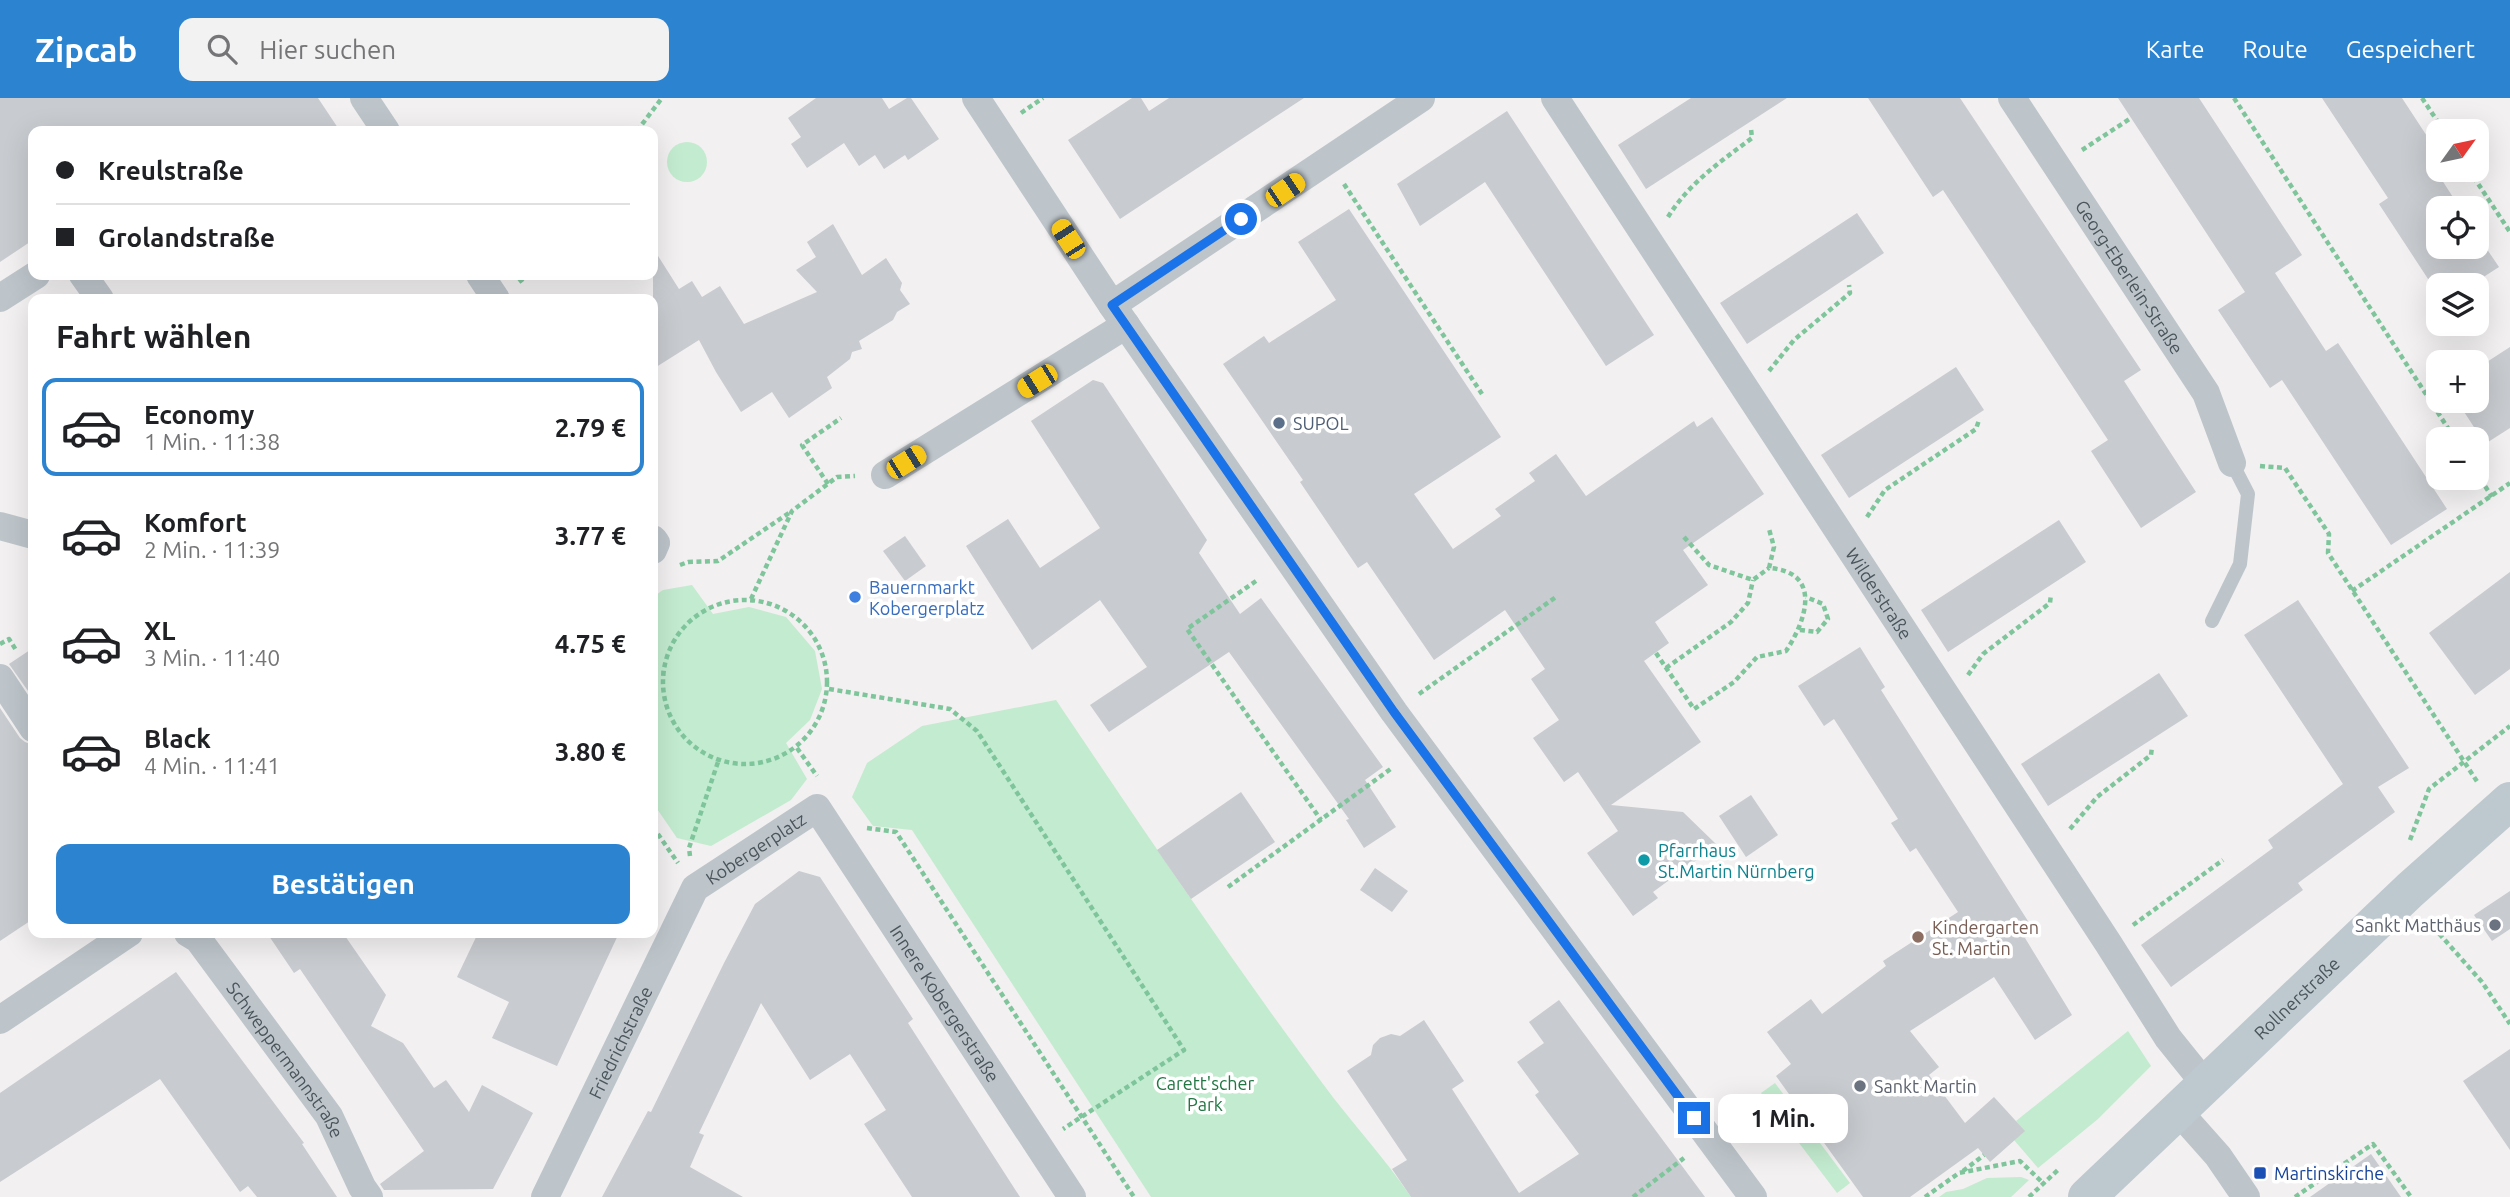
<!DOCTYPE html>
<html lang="de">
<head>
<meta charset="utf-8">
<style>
	:root { --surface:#fff; --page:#f2f2f2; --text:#202124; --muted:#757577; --line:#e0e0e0; --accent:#2c83d0 }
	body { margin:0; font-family:Ubuntu,sans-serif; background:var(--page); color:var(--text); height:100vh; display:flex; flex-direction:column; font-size:26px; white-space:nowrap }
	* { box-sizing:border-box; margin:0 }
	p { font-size:23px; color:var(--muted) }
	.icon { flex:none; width:38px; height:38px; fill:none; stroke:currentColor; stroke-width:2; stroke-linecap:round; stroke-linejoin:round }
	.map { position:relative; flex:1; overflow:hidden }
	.sheet { position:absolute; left:28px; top:196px; width:630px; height:644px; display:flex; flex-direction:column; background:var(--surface); border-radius:14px; box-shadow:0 7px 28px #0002 }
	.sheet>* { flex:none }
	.top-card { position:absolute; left:28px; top:28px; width:630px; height:154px; border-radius:14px; box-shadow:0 7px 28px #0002; display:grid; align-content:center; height:154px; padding:0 28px; background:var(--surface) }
	.needle { width:46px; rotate:57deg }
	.fabs { position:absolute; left:2426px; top:21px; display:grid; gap:14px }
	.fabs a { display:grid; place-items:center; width:63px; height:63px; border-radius:14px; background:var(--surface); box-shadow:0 7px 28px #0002; font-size:35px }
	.end { position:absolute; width:32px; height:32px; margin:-16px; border:9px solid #1a73e8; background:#fff; box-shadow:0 0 0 4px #fff }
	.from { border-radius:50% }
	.bubble { position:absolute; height:49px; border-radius:14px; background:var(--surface); box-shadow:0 7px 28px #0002; font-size:23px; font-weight:700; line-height:49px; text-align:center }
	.car { position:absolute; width:21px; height:42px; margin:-21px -10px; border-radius:9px; box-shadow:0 0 5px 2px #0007; background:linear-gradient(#f5c518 24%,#345 0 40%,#f5c518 0 76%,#345 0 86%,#f5c518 0) }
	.top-card b { display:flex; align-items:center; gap:24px; height:66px; font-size:26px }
	.top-card b+b { border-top:2px solid var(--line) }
	.top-card i { width:18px; height:18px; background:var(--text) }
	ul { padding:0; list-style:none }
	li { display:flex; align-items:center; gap:21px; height:98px; margin:0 14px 10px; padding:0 14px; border:4px solid transparent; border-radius:14px }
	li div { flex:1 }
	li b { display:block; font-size:26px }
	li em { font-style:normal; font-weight:700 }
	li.current { border-color:var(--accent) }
	li>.icon { width:63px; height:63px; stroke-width:1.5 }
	h2 { padding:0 28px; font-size:32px; line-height:84px }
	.button { display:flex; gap:14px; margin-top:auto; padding:14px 28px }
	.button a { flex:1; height:80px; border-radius:14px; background:var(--accent); color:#fff; font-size:28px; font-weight:700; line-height:80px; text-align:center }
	header { display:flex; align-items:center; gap:42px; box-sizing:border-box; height:98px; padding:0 35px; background:var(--accent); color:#fff }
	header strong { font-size:33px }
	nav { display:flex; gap:38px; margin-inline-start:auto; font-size:24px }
	.search { width:490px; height:63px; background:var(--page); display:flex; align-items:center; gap:18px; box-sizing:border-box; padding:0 24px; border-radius:14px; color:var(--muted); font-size:26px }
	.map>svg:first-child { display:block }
	.green { fill:#c3ebcf }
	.building { fill:#c8cbcf }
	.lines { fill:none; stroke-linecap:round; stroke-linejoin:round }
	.path { stroke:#7fc59c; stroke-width:4.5; stroke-dasharray:5 3.5; stroke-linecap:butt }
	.lane { stroke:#bdc5cb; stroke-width:14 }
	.street { stroke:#bdc5cb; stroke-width:28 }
	.secondary { stroke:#bec8cf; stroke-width:38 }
	.route { stroke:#1a73e8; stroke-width:9 }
	.service-dot { fill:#5c6f8a; stroke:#fff; stroke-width:2.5 }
	.shop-dot { fill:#3f7fe0; stroke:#fff; stroke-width:2.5 }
	.culture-dot { fill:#0f9aa8; stroke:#fff; stroke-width:2.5 }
	.worship-dot { fill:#6b7280; stroke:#fff; stroke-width:2.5 }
	.education-dot { fill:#8d6e63; stroke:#fff; stroke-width:2.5 }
	.transit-dot { fill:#1a4fb4; stroke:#fff; stroke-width:2.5 }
	.labels { text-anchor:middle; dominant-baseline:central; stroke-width:7; stroke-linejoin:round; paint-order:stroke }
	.street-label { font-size:18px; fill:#4a555b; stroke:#fff }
	.service-label { font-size:18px; fill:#4e5e75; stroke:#fff; text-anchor:start }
	.shop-label { font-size:18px; fill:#366cbe; stroke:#fff; text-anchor:start }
	.culture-label { font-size:18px; fill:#0d838f; stroke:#fff; text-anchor:start }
	.worship-label { font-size:18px; fill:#5b616d; stroke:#fff; text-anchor:end }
	.education-label { font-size:18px; fill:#785e54; stroke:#fff; text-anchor:start }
	.park-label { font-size:18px; fill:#217644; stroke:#fff }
	.transit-label { font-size:18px; fill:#164399; stroke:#fff; text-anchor:start }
</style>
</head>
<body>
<header>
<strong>Zipcab</strong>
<div class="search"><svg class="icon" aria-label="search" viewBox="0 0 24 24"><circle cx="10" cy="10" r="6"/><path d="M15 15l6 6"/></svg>Hier suchen</div>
<nav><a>Karte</a><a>Route</a><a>Gespeichert</a></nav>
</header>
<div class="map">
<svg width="2510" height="1099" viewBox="0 0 2510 1099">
	<rect width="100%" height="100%" fill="#f2f0f0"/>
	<g class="green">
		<circle cx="687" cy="64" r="20"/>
		<polygon points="692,487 713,516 749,509 786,519 815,553 822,591 810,622 786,645 807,681 791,702 711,748 677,740 653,705 653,499 663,492"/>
		<path d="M1056 602C1143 731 1230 861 1323 986 1351 1024 1384 1059 1411 1099H1151L912 732 873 728 852 699 867 665 922 628Z"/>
		<polygon points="2128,933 2151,968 2098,1021 2038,1070 2014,1042 2024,1033 2016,1023"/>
		<polygon points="1775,985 1850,1085 1837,1095 1761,995"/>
		<polygon points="2021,1079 2029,1082 2011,1099 1939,1099 1946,1094 1963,1091 1987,1080"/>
	</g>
	<g class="building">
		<polygon points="0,0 318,0 340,33 33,33 33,142 0,164"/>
		<polygon points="816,0 882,0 889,11 907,0 911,0 939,41 908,62 905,57 884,71 875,57 859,68 844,45 807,70 791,46 801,39 788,20"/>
		<polygon points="1132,0 1141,0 1149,13 1169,0 1304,0 1120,121 1068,42"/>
		<polygon points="1691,0 1787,0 1646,91 1618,47"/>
		<polygon points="1868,0 1960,0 2141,272 2124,283 2196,394 2141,430 2091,353 2108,342 1943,92 1933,99"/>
		<polygon points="2118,0 2199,0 2302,157 2275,175 2326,253 2338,245 2447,411 2391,447 2282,282 2270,290 2218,212 2245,194"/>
		<polygon points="2322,0 2402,0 2438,55 2438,76 2460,110 2438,110 2438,149 2476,149 2476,135 2499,169 2471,187 2432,187 2379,106 2388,100"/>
		<polygon points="1507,13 1654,237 1606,268 1485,84 1420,128 1397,86"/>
		<polygon points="1349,111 1501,339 1414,396 1453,451 1501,418 1495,411 1535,383 1529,375 1556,356 1586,398 1694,323 1697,329 1712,319 1764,396 1683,452 1708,487 1655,524 1669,545 1644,563 1701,644 1611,707 1683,714 1717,747 1653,794 1658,800 1633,818 1587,755 1618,733 1578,674 1564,684 1533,640 1559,622 1531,581 1545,571 1505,512 1434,562 1367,464 1358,470 1300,384 1303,382 1223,266 1264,238 1269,245 1336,202 1298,144"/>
		<polygon points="1857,115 1884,155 1747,246 1720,205"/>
		<polygon points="833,126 862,177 886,160 902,185 900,192 910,206 897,214 893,222 859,243 862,251 852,254 850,261 827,279 832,290 789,320 772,294 741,314 716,274 699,242 653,271 653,150 679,191 692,183 702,199 720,188 744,226 817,194 796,172 816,159 807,144"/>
		<polygon points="2510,249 2510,330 2485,346 2457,303 2476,303 2476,271"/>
		<polygon points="1956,269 1984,312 1849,400 1821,357"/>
		<polygon points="1093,282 1103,285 1207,442 1199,455 1240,516 1261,500 1383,669 1365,682 1396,729 1364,750 1346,722 1349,721 1229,554 1109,634 1090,607 1147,569 1100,502 1032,552 966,448 1008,421 1040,470 1100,430 1031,323"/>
		<polygon points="2059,422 2086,464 1948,554 1921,512"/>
		<polygon points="905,438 926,468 905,483 883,453"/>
		<polygon points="2510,474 2510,571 2475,597 2429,535"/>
		<polygon points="2298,502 2409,670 2378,689 2395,714 2298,785 2303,792 2171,889 2141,847 2273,750 2268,742 2343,686 2244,537"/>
		<polygon points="1860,549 1885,589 1881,592 2035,834 2025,840 2072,917 2035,942 1994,879 1910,933 1939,969 1929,977 1965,1025 1994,999 2025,1033 1990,1064 1978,1050 1910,1099 1863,1099 1776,978 1791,966 1767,934 1811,901 1822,916 1886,868 1883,863 1958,814 1916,750 1910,754 1891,725 1898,721 1834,621 1824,628 1798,588"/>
		<polygon points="33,550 33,600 9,566"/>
		<polygon points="2159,575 2188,618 2048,708 2021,666"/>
		<polygon points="0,610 20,640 25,644 33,647 33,821 0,843"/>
		<polygon points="1241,694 1275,744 1191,801 1157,752"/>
		<polygon points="1751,697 1778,737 1746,759 1719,718"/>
		<polygon points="1375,770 1408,793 1392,814 1360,792"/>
		<polygon points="799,773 820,779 913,921 908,925 1020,1099 912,1099 864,1026 886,1012 850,956 810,982 761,905 699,1035 704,1037 690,1069 743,1099 602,1099 648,1013 651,1014 724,865 755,806"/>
		<polygon points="2510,793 2510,831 2492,843 2474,817"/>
		<polygon points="267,835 343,835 386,897 371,928 403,945 434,990 446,982 469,1014 482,987 533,1015 493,1091 384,1092 380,1086 424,1053 300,871 294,875"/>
		<polygon points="478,835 619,835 557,968 492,940 509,904 457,879"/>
		<polygon points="176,874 304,1045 302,1046 337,1099 257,1099 248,1088 240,1094 160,981 0,1084 0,995"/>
		<polygon points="1559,902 1705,1099 1411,1099 1392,1071 1407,1062 1347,973 1371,957 1373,947 1380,940 1391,936 1400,938 1424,922 1464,983 1452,991 1519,1095 1579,1056 1535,997 1539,994 1517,964 1544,945 1529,924"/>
		<polygon points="2510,951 2510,1052 2463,983"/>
		<polygon points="2371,1056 2401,1099 2310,1099"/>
	</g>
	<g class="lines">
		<g class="path">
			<polyline points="2234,0 2455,341"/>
			<polyline points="2422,0 2444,33"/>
			<polyline points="1021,15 1043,0"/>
			<polyline points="637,33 662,0"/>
			<polyline points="2082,52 2131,20"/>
			<polyline points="2469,72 2510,134"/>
			<polyline points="1344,86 1482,296"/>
			<path d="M1668 119C1689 85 1720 64 1752 40L1751 31"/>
			<polyline points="519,184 528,177"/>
			<polyline points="1769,273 1794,242 1850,195 1849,187"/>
			<polyline points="2260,368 2285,370 2329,436 2328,455 2478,685"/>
			<polyline points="2476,374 2492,399"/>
			<polyline points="828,386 802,347 841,320"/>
			<polyline points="1867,419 1885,392 1976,331 1979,322"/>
			<polyline points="1684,439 1709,467 1753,482 1769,470"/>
			<polyline points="680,467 688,464 718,463 789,415"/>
			<polyline points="1256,483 1187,531 1321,722"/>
			<polyline points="2352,493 2510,385"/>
			<polyline points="751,501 792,413 837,379 855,378"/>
			<circle cx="745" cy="584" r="82"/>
			<polyline points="1800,532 1817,534 1828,521 1823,506 1806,499"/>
			<polyline points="0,546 9,541 16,552"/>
			<path d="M1656 555 1694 611 1734 584 1757 559 1786 553C1806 523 1823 474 1769 470L1774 449 1769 431"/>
			<polyline points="1666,570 1731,524 1748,505 1753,482"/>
			<polyline points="653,575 662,575"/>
			<polyline points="1968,577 1983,556 2050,505 2051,496"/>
			<polyline points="829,591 950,611 977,633 1184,952 1063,1031"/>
			<polyline points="1419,596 1556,499"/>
			<polyline points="797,650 817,678"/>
			<polyline points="653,729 678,765"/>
			<polyline points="867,730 896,734 1134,1099"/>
			<polyline points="2070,731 2097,699 2151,657 2152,649"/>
			<polyline points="2410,742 2429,691 2510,628"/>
			<polyline points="690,758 689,750 718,664"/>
			<polyline points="1228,789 1392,670"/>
			<polyline points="2428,823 2482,884 2510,926"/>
			<polyline points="2133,827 2223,762"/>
			<polyline points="1963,1073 1984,1057"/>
			<polyline points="1633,1099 1684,1060"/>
			<polyline points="1925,1099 1959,1075 2020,1063 2044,1086"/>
			<polyline points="2029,1099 2060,1070"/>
			<polyline points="2295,1099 2373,1046 2411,1099"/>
		</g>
		<polyline class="lane" points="2212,523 2240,466 2248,396 2232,365"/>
		<g class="street">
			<polyline points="364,0 386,33"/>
			<polyline points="976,0 1112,207 1394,614 1753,1099"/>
			<path id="s1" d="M1555 0 2108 845 2168 940 2205 986"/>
			<path id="s2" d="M2012 0 2206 295 2232 365"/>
			<polyline points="83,177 100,201"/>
			<polyline points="480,177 496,201"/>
			<polyline points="0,200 36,177"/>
			<polyline points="1112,207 1421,0"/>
			<polyline points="885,377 1126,227"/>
			<polyline points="0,428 33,437"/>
			<polyline points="653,441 656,445 653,452"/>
			<polyline points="0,580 33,630"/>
			<path id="s3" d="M188 835 198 841 329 1018 362 1089 369 1099"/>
			<polyline points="0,922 129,835"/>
			<polyline points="2178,1013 2218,1058 2246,1099"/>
			<path id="s4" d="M545 1099 695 790 817 710 1072 1099"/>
		</g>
		<path class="secondary" id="s5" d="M2087 1099 2410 792 2510 703"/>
	</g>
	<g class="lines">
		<polyline class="route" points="1241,121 1112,207 1394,614 1694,1020"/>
	</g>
	<circle class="service-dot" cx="1279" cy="325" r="7"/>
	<circle class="shop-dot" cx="855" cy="499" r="7"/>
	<circle class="culture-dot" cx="1644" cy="762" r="7"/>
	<g class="worship-dot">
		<circle cx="2495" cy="827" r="7"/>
		<circle cx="1860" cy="988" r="7"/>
	</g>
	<circle class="education-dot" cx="1918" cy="839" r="7"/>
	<rect class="transit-dot" x="2253" y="1068" width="14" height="14" rx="3.5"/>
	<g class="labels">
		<g class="street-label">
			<text stroke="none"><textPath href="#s2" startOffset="214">Georg-Eberlein-Straße</textPath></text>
			<text stroke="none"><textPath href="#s1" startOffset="592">Wilderstraße</textPath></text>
			<text stroke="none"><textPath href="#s4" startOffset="416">Kobergerplatz</textPath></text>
			<text stroke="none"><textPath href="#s5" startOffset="289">Rollnerstraße</textPath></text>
			<text stroke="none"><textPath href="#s4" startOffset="723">Innere Kobergerstraße</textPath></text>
			<text stroke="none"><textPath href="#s4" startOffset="172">Friedrichstraße</textPath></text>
			<text stroke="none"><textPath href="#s3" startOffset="161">Schweppermannstraße</textPath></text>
		</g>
		<g class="service-label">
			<text x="1293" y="325">SUPOL</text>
		</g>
		<g class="shop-label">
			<text x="869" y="489">Bauernmarkt<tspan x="869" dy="21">Kobergerplatz</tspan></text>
		</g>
		<g class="culture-label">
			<text x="1658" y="752">Pfarrhaus<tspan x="1658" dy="21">St.Martin Nürnberg</tspan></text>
		</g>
		<g class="worship-label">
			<text x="2481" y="827">Sankt Matthäus</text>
			<text x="1874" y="988" text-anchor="start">Sankt Martin</text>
		</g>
		<g class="education-label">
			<text x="1932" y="829">Kindergarten<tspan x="1932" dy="21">St. Martin</tspan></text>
		</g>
		<g class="park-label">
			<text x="1205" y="985">Carett'scher<tspan x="1205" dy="21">Park</tspan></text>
		</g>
		<g class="transit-label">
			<text x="2274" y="1075">Martinskirche</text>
		</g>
	</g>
</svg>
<div class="fabs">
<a><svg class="needle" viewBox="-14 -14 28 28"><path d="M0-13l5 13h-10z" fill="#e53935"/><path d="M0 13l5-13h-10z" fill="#757577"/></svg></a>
<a><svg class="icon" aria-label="locate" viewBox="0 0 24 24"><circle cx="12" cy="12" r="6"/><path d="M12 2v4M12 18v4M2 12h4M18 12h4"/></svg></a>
<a><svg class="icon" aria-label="layers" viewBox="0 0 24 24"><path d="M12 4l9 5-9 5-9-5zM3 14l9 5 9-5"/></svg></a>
<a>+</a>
<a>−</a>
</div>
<i class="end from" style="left:1241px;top:121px"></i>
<i class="end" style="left:1694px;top:1020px"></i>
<div class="bubble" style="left:1718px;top:996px;width:130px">1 Min.</div>
<i class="car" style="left:1285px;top:92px;rotate:56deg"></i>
<i class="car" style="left:1068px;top:141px;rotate:327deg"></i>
<i class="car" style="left:1037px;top:283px;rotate:238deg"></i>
<i class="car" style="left:906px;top:364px;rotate:58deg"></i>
<div class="top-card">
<b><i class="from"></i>Kreulstraße</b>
<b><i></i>Grolandstraße</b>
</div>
<section class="sheet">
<h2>Fahrt wählen</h2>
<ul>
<li class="current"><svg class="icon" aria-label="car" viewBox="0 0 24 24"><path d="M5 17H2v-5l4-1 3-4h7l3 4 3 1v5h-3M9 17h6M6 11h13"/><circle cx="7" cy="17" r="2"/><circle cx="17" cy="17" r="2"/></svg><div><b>Economy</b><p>1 Min. · 11:38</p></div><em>2.79 €</em></li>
<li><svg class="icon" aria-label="car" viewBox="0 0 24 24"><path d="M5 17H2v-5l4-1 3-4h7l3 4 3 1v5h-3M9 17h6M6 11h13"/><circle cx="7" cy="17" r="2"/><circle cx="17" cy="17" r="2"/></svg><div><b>Komfort</b><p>2 Min. · 11:39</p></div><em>3.77 €</em></li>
<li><svg class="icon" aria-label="car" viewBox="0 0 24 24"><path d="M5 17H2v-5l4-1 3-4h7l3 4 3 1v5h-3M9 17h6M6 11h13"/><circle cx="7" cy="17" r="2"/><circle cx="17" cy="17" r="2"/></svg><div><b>XL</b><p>3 Min. · 11:40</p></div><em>4.75 €</em></li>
<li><svg class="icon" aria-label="car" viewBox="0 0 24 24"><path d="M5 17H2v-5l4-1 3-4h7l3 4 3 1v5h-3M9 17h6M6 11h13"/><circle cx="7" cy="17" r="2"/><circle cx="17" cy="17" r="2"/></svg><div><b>Black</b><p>4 Min. · 11:41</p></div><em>3.80 €</em></li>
</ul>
<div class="button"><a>Bestätigen</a></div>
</section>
</div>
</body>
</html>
